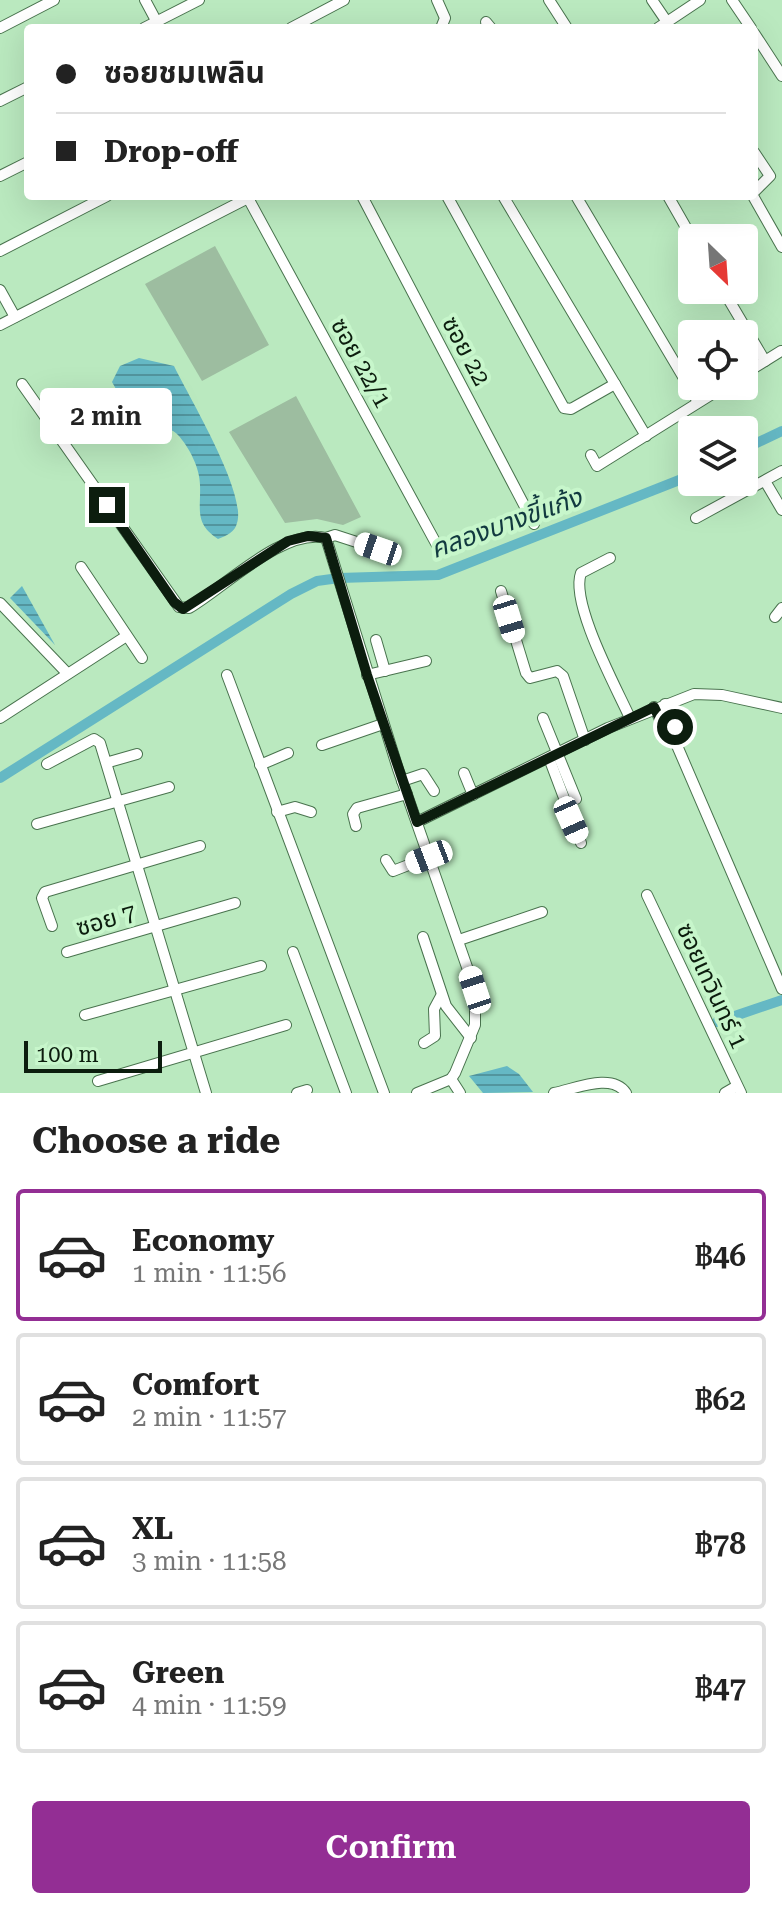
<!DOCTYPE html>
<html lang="en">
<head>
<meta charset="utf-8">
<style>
	:root { --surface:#fff; --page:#f2f2f2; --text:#222; --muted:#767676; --line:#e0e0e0; --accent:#932e94 }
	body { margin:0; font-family:"Roboto Serif","Noto Sans Thai",serif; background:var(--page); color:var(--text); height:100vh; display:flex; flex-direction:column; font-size:30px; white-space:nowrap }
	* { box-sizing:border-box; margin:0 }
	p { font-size:26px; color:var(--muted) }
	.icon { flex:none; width:44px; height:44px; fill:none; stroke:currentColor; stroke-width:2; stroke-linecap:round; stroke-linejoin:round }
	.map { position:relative; height:1093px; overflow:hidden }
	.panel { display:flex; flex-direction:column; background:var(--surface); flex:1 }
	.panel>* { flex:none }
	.hud { position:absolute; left:24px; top:24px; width:734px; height:176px; border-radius:8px; box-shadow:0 8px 32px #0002; display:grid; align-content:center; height:176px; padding:0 32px; background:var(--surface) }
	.needle { width:52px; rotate:155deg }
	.tools { position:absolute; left:678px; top:224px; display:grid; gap:16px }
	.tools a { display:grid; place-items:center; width:80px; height:80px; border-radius:8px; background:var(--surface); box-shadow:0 8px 32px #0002; font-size:40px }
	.scale { position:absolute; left:24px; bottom:20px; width:138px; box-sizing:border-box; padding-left:8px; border:4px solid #0c1d0e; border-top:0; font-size:22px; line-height:28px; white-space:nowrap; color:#0c1d0e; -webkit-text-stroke:6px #c7f6cb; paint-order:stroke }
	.end { position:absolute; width:36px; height:36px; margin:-18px; border:10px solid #0c1d0e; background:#fff; box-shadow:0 0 0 4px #fff }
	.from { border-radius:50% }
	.bubble { position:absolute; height:56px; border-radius:8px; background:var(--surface); box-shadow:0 8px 32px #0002; font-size:26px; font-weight:600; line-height:56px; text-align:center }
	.car { position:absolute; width:24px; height:48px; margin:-24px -12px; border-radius:10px; box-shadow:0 0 6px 2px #0007; background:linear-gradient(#fff 24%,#345 0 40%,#fff 0 76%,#345 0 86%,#fff 0) }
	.hud b { display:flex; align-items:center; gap:28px; height:76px; font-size:30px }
	.hud b+b { border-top:2px solid var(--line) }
	.hud i { width:20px; height:20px; background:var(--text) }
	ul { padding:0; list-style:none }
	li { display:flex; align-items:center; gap:24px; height:132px; margin:0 16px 12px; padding:0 16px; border:4px solid var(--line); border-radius:8px }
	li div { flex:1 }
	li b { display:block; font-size:30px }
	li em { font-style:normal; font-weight:600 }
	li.selected { border-color:var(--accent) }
	li>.icon { width:72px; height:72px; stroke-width:1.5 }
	h2 { padding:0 32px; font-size:36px; line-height:96px }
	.action { display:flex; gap:16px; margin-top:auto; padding:16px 32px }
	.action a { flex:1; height:92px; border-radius:8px; background:var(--accent); color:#fff; font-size:32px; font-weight:600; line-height:92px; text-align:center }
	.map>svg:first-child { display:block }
	.grass { fill:#9dbda0 }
	.water { fill:url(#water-rules) }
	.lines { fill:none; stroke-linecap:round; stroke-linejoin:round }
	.canal { stroke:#65b8c4; stroke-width:10 }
	.minor-casing { stroke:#49734e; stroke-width:12 }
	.minor { stroke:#fff; stroke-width:10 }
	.route { stroke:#0c1d0e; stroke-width:10 }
	.labels { text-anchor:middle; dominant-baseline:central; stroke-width:8; stroke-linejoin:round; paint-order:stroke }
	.street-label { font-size:24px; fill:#0c1d0e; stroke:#c7f6cb }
	.water-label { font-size:26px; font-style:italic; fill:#11393f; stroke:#c7f6cb }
</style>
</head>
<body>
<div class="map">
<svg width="782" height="1093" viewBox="0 0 782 1093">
	<defs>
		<pattern id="water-rules" width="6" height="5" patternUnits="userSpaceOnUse" patternTransform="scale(2)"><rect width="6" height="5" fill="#65b8c4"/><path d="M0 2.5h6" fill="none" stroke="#52959e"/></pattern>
	</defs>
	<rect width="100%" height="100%" fill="#bae9bf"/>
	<g class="grass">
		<polygon points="215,246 269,345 202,381 145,284"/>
		<polygon points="296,396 361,517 343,525 317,519 285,523 229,432"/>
	</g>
	<g class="water">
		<path d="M139 358 174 366C189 397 247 493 237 523 235 532 226 536 218 539 194 523 201 510 200 485 200 468 189 447 178 435 173 429 163 427 156 424 136 415 122 401 112 382L120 366Z"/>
		<polygon points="22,586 55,645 10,598"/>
		<polygon points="507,1066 519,1074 533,1092 483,1093 469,1076"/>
	</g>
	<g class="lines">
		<g class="canal">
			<polyline points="744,449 782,431"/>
			<polyline points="0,778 291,594 317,581 339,578 438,575 692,475"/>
			<polyline points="717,1022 782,1000"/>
		</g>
		<g class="minor-casing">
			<g id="minor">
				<polyline points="145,0 160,28"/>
				<polyline points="437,0 445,18 441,28"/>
				<polyline points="549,0 567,28"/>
				<polyline points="652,0 667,22"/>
				<polyline points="732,0 751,28"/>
				<polyline points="486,22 491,28"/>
				<polyline points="0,28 54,0"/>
				<polyline points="144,28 199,0"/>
				<polyline points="291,28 344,0"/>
				<polyline points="658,28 700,0"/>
				<polyline points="754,33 782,76"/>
				<polyline points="0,101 28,87"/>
				<polyline points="754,152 770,176 754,192"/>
				<polyline points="0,176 28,162"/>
				<polyline points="362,196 534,524"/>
				<polyline points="447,196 564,408 571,409 615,384"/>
				<polyline points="503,196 646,436"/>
				<polyline points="576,196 698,402"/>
				<polyline points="668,196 692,238"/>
				<polyline points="753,196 782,247"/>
				<polyline points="248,198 438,547"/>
				<polyline points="0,251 107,196"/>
				<polyline points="0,290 15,317"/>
				<polyline points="723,290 765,361"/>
				<polyline points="0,325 252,196"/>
				<polyline points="744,374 781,351"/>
				<path d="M22 384 179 607 189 608C225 587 284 527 326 538"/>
				<polyline points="591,455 597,466 725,386"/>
				<polyline points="765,481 782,510"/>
				<polyline points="696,518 782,471"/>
				<polyline points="378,549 335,535 326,538 398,769 475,990 475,1025 455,1073 451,1079 417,1093"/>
				<path d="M610 558 581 573C570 603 616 687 630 718"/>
				<polyline points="81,567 142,658"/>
				<polyline points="501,591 526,673 530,678 557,671 563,676 585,740"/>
				<polyline points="0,603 67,673"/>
				<polyline points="775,617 782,608"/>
				<polyline points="376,640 385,671"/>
				<polyline points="227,675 384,1093"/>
				<polyline points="367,675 426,661"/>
				<polyline points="665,704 675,727 672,734 782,989"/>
				<polyline points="654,707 665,730 672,734"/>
				<polyline points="0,718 125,637"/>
				<polyline points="543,718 576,799"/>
				<polyline points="322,745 383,724"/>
				<polyline points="549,758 581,843"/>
				<polyline points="109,762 137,754"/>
				<polyline points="47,764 94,739 100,743 206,1093"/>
				<polyline points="260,765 288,753"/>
				<polyline points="464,773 473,795"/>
				<polyline points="402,781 423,774 434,791"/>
				<polyline points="277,812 295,807 311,812"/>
				<polyline points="417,822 608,728 694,694 722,695 782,708"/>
				<polyline points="37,824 169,787"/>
				<polyline points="356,826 353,814 357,808 407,794"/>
				<polyline points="386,860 393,871 429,857"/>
				<polyline points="647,895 741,1093"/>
				<polyline points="52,926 42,898 45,892 200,846"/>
				<polyline points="423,937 446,1006 471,1038"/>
				<polyline points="459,940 542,912"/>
				<polyline points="67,952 235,903"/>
				<polyline points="293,952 346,1093"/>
				<polyline points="85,1015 261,966"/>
				<polyline points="424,1043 435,1036 434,1009 441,996"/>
				<polyline points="451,1079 460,1093"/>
				<polyline points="98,1081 286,1025"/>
				<polyline points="297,1093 307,1090"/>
				<path d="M554 1093C575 1089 612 1072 626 1093"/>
				<polyline points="725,1093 737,1086"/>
			</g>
		</g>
		<use href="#minor" class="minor"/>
	</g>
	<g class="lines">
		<polyline class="route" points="107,505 174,602 183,609 288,541 308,536 326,538 367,675 417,822 654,707 665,730 672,734 675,727"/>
	</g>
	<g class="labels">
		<g class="street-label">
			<text transform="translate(466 351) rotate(62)">ซอย 22</text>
			<text transform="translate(361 363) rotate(61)">ซอย 22/1</text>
			<text transform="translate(106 920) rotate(-16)">ซอย 7</text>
			<text transform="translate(712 986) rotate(65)">ซอยเทวินทร์ 1</text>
		</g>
		<g class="water-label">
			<text transform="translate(506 523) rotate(-20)">คลองบางขี้แก้ง</text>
		</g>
	</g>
</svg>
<div class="tools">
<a><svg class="needle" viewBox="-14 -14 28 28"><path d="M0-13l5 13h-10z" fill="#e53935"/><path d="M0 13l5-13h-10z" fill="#767676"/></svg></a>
<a><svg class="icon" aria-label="locate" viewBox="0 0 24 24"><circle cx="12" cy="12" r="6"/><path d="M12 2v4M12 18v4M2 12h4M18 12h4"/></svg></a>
<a><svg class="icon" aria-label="layers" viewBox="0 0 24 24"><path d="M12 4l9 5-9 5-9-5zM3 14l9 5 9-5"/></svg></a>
</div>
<div class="scale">100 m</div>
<i class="end from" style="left:675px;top:727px"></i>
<i class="end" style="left:107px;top:505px"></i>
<div class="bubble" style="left:40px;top:388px;width:132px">2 min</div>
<i class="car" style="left:378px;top:549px;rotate:289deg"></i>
<i class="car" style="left:509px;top:619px;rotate:163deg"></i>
<i class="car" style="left:571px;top:820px;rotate:156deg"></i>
<i class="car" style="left:429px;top:857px;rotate:249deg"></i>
<i class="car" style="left:475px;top:990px;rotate:342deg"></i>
<div class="hud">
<b><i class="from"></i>ซอยชมเพลิน</b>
<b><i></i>Drop-off</b>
</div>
</div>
<section class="panel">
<h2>Choose a ride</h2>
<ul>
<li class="selected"><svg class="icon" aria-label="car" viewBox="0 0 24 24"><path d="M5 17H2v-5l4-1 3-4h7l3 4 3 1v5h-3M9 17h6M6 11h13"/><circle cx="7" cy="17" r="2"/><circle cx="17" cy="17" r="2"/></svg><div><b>Economy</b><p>1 min · 11:56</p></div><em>฿46</em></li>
<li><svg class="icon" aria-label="car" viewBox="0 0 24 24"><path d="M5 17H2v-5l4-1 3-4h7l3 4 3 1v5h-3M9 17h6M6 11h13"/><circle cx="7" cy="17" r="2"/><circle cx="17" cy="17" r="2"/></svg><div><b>Comfort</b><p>2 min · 11:57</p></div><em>฿62</em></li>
<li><svg class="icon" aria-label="car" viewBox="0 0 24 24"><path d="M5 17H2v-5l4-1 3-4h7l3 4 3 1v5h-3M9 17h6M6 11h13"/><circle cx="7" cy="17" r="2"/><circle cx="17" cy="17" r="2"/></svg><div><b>XL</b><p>3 min · 11:58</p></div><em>฿78</em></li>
<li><svg class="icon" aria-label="car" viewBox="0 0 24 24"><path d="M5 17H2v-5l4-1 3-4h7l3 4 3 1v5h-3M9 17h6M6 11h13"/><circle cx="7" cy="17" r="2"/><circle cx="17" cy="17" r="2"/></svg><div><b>Green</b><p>4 min · 11:59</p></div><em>฿47</em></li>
</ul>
<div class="action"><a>Confirm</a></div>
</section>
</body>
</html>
